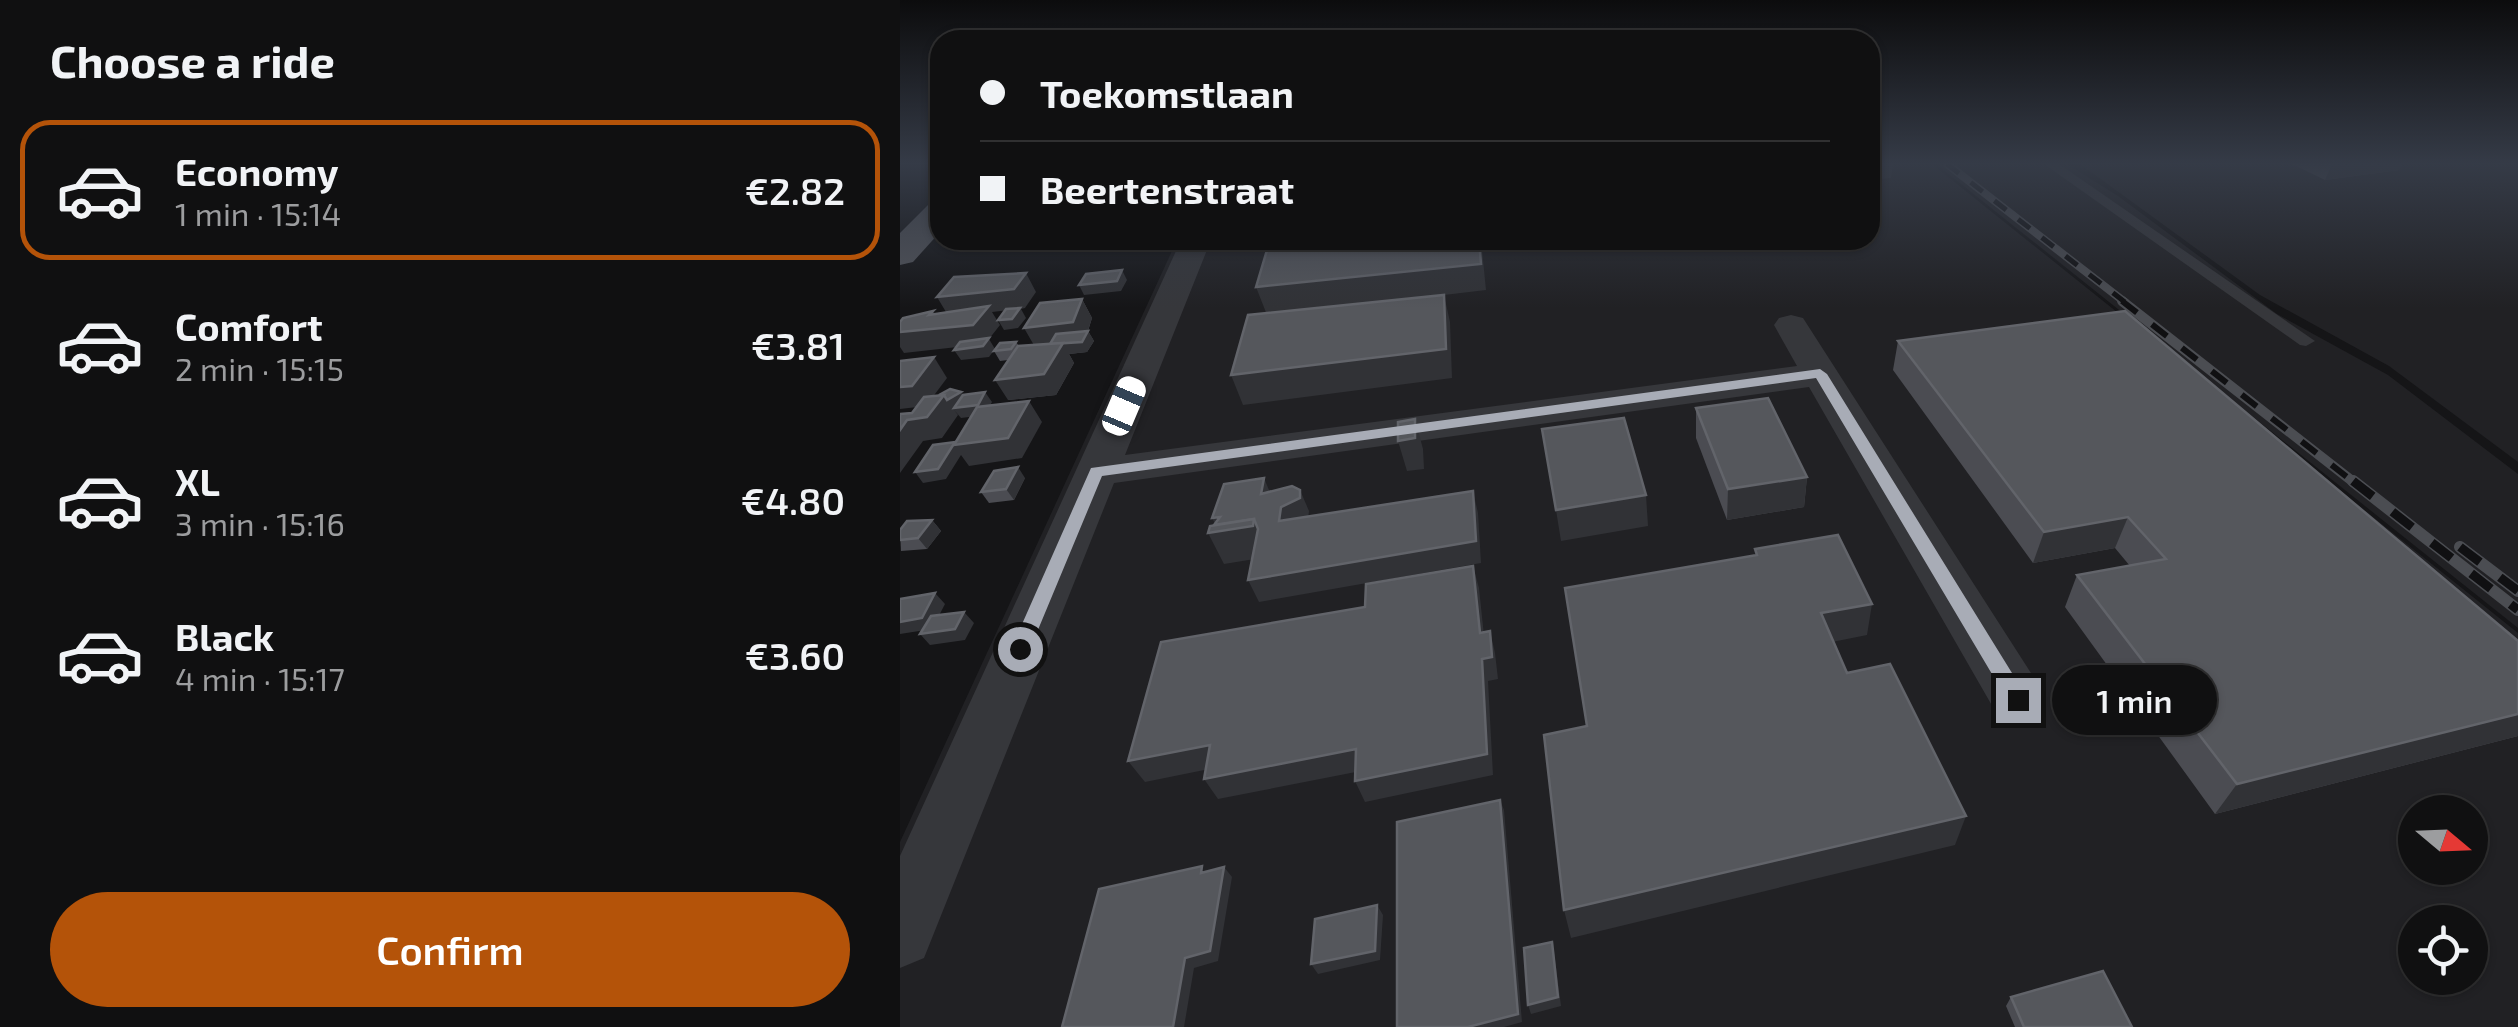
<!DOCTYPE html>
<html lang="en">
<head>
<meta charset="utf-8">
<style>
	:root { --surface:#101011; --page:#1e1e1f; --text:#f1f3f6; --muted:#9c9d9f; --line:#303031; --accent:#b45309 }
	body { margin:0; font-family:"Exo 2",sans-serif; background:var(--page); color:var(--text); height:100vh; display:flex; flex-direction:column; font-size:38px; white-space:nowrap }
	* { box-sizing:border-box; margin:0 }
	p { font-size:32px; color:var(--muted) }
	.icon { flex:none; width:55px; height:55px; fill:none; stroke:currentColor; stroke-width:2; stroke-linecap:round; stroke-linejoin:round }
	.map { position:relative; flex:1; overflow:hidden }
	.sheet { display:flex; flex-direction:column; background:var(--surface); width:900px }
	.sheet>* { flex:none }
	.top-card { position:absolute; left:30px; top:30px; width:950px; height:220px; border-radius:30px; box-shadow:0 2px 8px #0004,0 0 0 2px var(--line); display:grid; align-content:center; height:220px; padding:0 50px; background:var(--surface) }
	.needle { width:65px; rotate:109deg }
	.buttons { position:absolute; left:1498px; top:795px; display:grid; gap:20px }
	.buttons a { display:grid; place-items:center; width:90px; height:90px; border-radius:50%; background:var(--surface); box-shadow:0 2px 8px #0004,0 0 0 2px var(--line); font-size:50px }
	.end { position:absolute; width:45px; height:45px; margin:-22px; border:12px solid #a8acb6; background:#111; box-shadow:0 0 0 5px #111 }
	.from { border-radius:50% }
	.bubble { position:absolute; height:70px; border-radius:35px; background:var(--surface); box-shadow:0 2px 8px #0004,0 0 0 2px var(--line); font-size:32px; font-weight:600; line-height:70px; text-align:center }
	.car { position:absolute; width:30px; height:60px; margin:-30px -15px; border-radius:12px; box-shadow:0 0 8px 2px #0007; background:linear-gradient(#fff 24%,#345 0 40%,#fff 0 76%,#345 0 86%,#fff 0) }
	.top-card b { display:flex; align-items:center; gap:35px; height:95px; font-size:38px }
	.top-card b+b { border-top:2px solid var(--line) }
	.top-card i { width:25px; height:25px; background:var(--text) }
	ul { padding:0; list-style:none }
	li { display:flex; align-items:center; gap:30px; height:140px; margin:0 20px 15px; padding:0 30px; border:5px solid transparent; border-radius:30px }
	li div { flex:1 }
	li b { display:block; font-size:38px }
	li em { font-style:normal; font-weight:600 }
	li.on { border-color:var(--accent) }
	li>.icon { width:90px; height:90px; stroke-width:1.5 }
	h2 { padding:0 50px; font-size:45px; line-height:120px }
	.primary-button { display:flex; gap:20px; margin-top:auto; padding:20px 50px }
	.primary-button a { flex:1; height:115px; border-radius:60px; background:var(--accent); color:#fff; font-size:40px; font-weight:600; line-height:115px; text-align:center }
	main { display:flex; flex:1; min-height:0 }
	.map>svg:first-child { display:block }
	.built { fill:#212124; fill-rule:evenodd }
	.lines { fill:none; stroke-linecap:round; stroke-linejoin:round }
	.lane { fill:#36373b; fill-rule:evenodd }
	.street { fill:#36373b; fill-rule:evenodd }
	.primary { fill:#52545a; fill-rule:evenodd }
	.rail-far2-casing { stroke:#4b4d52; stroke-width:8 }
	.rail-far1-casing { stroke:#4b4d52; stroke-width:10 }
	.rail-casing { stroke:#4b4d52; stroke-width:12 }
	.rail-far2 { stroke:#101012; stroke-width:5; stroke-dasharray:15; stroke-linecap:butt }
	.rail-far1 { stroke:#101012; stroke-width:6; stroke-dasharray:19; stroke-linecap:butt }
	.rail { stroke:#101012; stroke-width:9; stroke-dasharray:25; stroke-linecap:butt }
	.wall { fill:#4b4c52 }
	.shaded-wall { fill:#313236 }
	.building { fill:#55575c; stroke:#62646a; stroke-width:2.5 }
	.route { fill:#a8acb6 }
</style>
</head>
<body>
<main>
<section class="sheet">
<h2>Choose a ride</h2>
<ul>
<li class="on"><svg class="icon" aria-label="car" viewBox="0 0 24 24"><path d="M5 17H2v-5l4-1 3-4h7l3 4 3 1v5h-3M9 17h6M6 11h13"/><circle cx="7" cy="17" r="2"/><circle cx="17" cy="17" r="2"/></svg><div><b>Economy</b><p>1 min · 15:14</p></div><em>€2.82</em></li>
<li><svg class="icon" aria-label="car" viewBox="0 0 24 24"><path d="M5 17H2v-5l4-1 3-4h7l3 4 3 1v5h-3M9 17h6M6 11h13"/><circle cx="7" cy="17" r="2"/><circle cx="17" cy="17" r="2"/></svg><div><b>Comfort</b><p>2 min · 15:15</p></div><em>€3.81</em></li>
<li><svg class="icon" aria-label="car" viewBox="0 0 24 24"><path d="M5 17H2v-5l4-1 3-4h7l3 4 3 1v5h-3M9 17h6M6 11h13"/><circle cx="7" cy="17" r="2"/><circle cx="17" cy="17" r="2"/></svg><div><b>XL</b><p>3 min · 15:16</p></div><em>€4.80</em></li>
<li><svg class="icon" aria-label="car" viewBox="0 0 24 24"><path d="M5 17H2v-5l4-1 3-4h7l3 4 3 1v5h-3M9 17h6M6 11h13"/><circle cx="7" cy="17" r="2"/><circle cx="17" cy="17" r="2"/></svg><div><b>Black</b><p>4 min · 15:17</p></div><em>€3.60</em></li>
</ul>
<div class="primary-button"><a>Confirm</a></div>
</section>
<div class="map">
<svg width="1618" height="1027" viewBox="0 0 1618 1027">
	<rect width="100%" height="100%" fill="#151517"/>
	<g class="built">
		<path d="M970 164H1032L1618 633V1027H0V842L277 240H970ZM1515 812H1570V868H1515ZM1515 922H1570V978H1515Z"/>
		<polygon points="1036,164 1167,164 1218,196 1377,314 1488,375 1618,474 1618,628"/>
		<polygon points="1180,164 1618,164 1618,462 1489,366 1360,295"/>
	</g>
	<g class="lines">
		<polygon class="lane" points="1144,164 1159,164 1415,341 1406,346 1400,345"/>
		<polygon class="street" points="281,240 311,240 225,455 897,366 874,325 879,318 891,315 903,318 1138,684 1146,700 1138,716 1118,723 1098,716 909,387 214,483 24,958 0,968 0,856"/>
		<polygon class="primary" points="40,202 40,232 13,262 0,265 0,233 28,205"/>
		<g class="rail-far2-casing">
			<polyline id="rail-far2" points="1047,164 1226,303"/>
		</g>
		<g class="rail-far1-casing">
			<polyline id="rail-far1" points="1222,301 1456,484"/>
		</g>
		<g class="rail-casing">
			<g id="rail">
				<polyline points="1453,481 1618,610"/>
				<polyline points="1560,547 1618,591"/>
			</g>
		</g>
		<use href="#rail-far2" class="rail-far2"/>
		<use href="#rail-far1" class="rail-far1"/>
		<use href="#rail" class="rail"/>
	</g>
	<g class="wall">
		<polygon points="1392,164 1502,164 1499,170 1425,180"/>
		<polygon points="182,299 192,318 188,331 194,341 187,352 169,354 174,363 156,395 108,400 108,360 100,361 94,351 116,342 119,346 134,345"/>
		<polygon points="998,341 1618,641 1618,736 1315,814 1165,607 1177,575 1230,566 1215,548 1133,563 993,370"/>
		<polygon points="796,408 907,477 904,507 827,520 796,438"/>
		<polygon points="125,478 114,500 89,503 81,492"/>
		<polygon points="32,520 41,531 27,549 1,551 0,530"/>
		<polygon points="1111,997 1232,1027 1115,1027 1106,1006"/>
	</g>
	<g class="shaded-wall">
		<polygon points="970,164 993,164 991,178 970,180"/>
		<polygon points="1432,164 1502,164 1499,170 1425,180"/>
		<polygon points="581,240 586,290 544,295 550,322 552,378 343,405 331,375 367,315 356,287"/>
		<polygon points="222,270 227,280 221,291 184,295 179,285"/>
		<polygon points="126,273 136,292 125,308 121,309 126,318 118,328 104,330 98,320 119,309 92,312 100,325 89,339 95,349 89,357 61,360 54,350 84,344 4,353 0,347 0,332 29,315 33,311 44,328 49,317 37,297"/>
		<polygon points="182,299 192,318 187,333 188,331 194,341 187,352 169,354 174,363 156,395 108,400 95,380 135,347 124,328"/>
		<polygon points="34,357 47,378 26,406 0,409 0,387"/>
		<polygon points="61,392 68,403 85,392 92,402 85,415 61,418 54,410 58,415 42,438 23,441 0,473 0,430 7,420 44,395"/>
		<polygon points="129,401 142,422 122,458 69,466 61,455 46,479 23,483 15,472 55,442"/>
		<polygon points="515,419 523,449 524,469 507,471 498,441"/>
		<polygon points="118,467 125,478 114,500 106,489"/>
		<polygon points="907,477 904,507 827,520 828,489"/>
		<polygon points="364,478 373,500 361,494"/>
		<polygon points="400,490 409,511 408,519 379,521 381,507"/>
		<polygon points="573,491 578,513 581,563 359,602 348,580"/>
		<polygon points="746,495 748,526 661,541 656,510"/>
		<polygon points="320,517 354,519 368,550 367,557 324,564 308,533 319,531 312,518"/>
		<polygon points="1228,517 1215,548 1133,563 1144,532"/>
		<polygon points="32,520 41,531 27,549 18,538"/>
		<polygon points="573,566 579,588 586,655 580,633"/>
		<polygon points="35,593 45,604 32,629 0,634 0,622"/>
		<polygon points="972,604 967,635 917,645 921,613"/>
		<polygon points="64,612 74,623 65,640 30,645 20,634"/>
		<polygon points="590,631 595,653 598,679 588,681 593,775 465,802 455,781 582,659"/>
		<polygon points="1618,714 1618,736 1315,814 1337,784"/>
		<polygon points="310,745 324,766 245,782 228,761"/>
		<polygon points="456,749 466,770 318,799 304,779"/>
		<polygon points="600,800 604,810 622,1022 604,1027 568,1027"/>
		<polygon points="1066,816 1055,845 671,938 664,910"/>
		<polygon points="324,867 332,877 318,961 294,968 284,1027 273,1027 285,958"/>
		<polygon points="477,905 483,915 480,960 418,974 411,964"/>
		<polygon points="652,942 654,951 661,1006 631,1014 628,1005"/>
	</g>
	<g class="building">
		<polygon points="370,240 579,240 581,264 356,287"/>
		<polygon points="222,270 217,281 179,285 186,274"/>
		<polygon points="126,273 114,289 37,297 54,277"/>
		<polygon points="544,295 546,349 331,375 348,315"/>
		<polygon points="182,299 173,322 124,328 140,303"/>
		<polygon points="89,306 73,325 0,332 0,322 3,318 33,311 29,315"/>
		<polygon points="120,308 112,319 98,320 106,309"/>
		<polygon points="1225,311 1618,641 1618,714 1337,784 1177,575 1266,559 1228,517 1144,532 998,341"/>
		<polygon points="188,331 182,342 150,344 156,334"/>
		<polygon points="89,338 83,346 54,350 60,342"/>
		<polygon points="116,342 111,349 94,351 100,343"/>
		<polygon points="163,343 144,374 95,380 118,346"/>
		<polygon points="34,357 12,386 0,387 0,361"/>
		<polygon points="50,389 61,392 47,400 44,395 39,395"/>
		<polygon points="85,392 78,405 54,408 63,395"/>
		<polygon points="44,395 27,417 7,420 0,430 0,414 12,413 24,397"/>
		<polygon points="868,398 907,477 828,489 796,408"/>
		<polygon points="129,401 108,438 54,445 77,407"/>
		<polygon points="724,418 746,495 656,510 642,429"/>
		<polygon points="515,419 515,438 498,441 498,422"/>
		<polygon points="55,442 38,469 15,472 33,445"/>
		<polygon points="118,467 106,489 81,492 94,471"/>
		<polygon points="364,478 361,494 392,486 400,490 400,498 381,507 379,521 573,491 576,541 348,580 358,529 354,519 314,525 320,517 312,518 324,484"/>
		<polygon points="354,519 353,526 308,533 310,526"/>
		<polygon points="32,520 18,538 0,540 0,530 7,521"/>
		<polygon points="938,535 972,604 921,613 947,673 990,664 1066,816 664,910 644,735 687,726 665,588 857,555 855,549"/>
		<polygon points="573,566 580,633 590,631 592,657 582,659 587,754 455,781 456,749 304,779 310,745 228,761 261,642 465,607 466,584"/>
		<polygon points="35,593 22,618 0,622 0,599"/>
		<polygon points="64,612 55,629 20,634 31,616"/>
		<polygon points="600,800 618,1014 568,1027 497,1027 497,822"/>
		<polygon points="302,866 301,873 324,867 310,951 285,958 273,1027 162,1027 199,889"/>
		<polygon points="477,905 475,951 411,964 415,919"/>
		<polygon points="652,942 658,997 628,1005 624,948"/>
		<polygon points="1203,971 1232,1027 1124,1027 1111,997"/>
	</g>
	<linearGradient id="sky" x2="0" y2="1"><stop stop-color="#0c0c0d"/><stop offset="0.53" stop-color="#353b47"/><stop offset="1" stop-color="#353b47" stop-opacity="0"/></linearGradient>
	<rect width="1618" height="308" fill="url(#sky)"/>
	<polygon class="route" points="920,369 927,374 1125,694 1125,706 1111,706 916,378 202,476 130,649 120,657 111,649 191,468"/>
</svg>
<div class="buttons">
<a><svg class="needle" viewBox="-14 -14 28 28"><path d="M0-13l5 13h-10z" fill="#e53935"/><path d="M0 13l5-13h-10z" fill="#9c9d9f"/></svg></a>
<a><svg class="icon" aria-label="locate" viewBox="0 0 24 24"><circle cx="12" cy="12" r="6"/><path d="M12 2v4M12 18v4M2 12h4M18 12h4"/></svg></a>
</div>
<i class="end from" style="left:120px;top:649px"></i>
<i class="end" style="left:1118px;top:700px"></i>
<div class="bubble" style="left:1152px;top:665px;width:165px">1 min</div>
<i class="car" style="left:224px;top:406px;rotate:23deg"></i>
<div class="top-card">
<b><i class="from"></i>Toekomstlaan</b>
<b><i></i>Beertenstraat</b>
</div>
</div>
</main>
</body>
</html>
